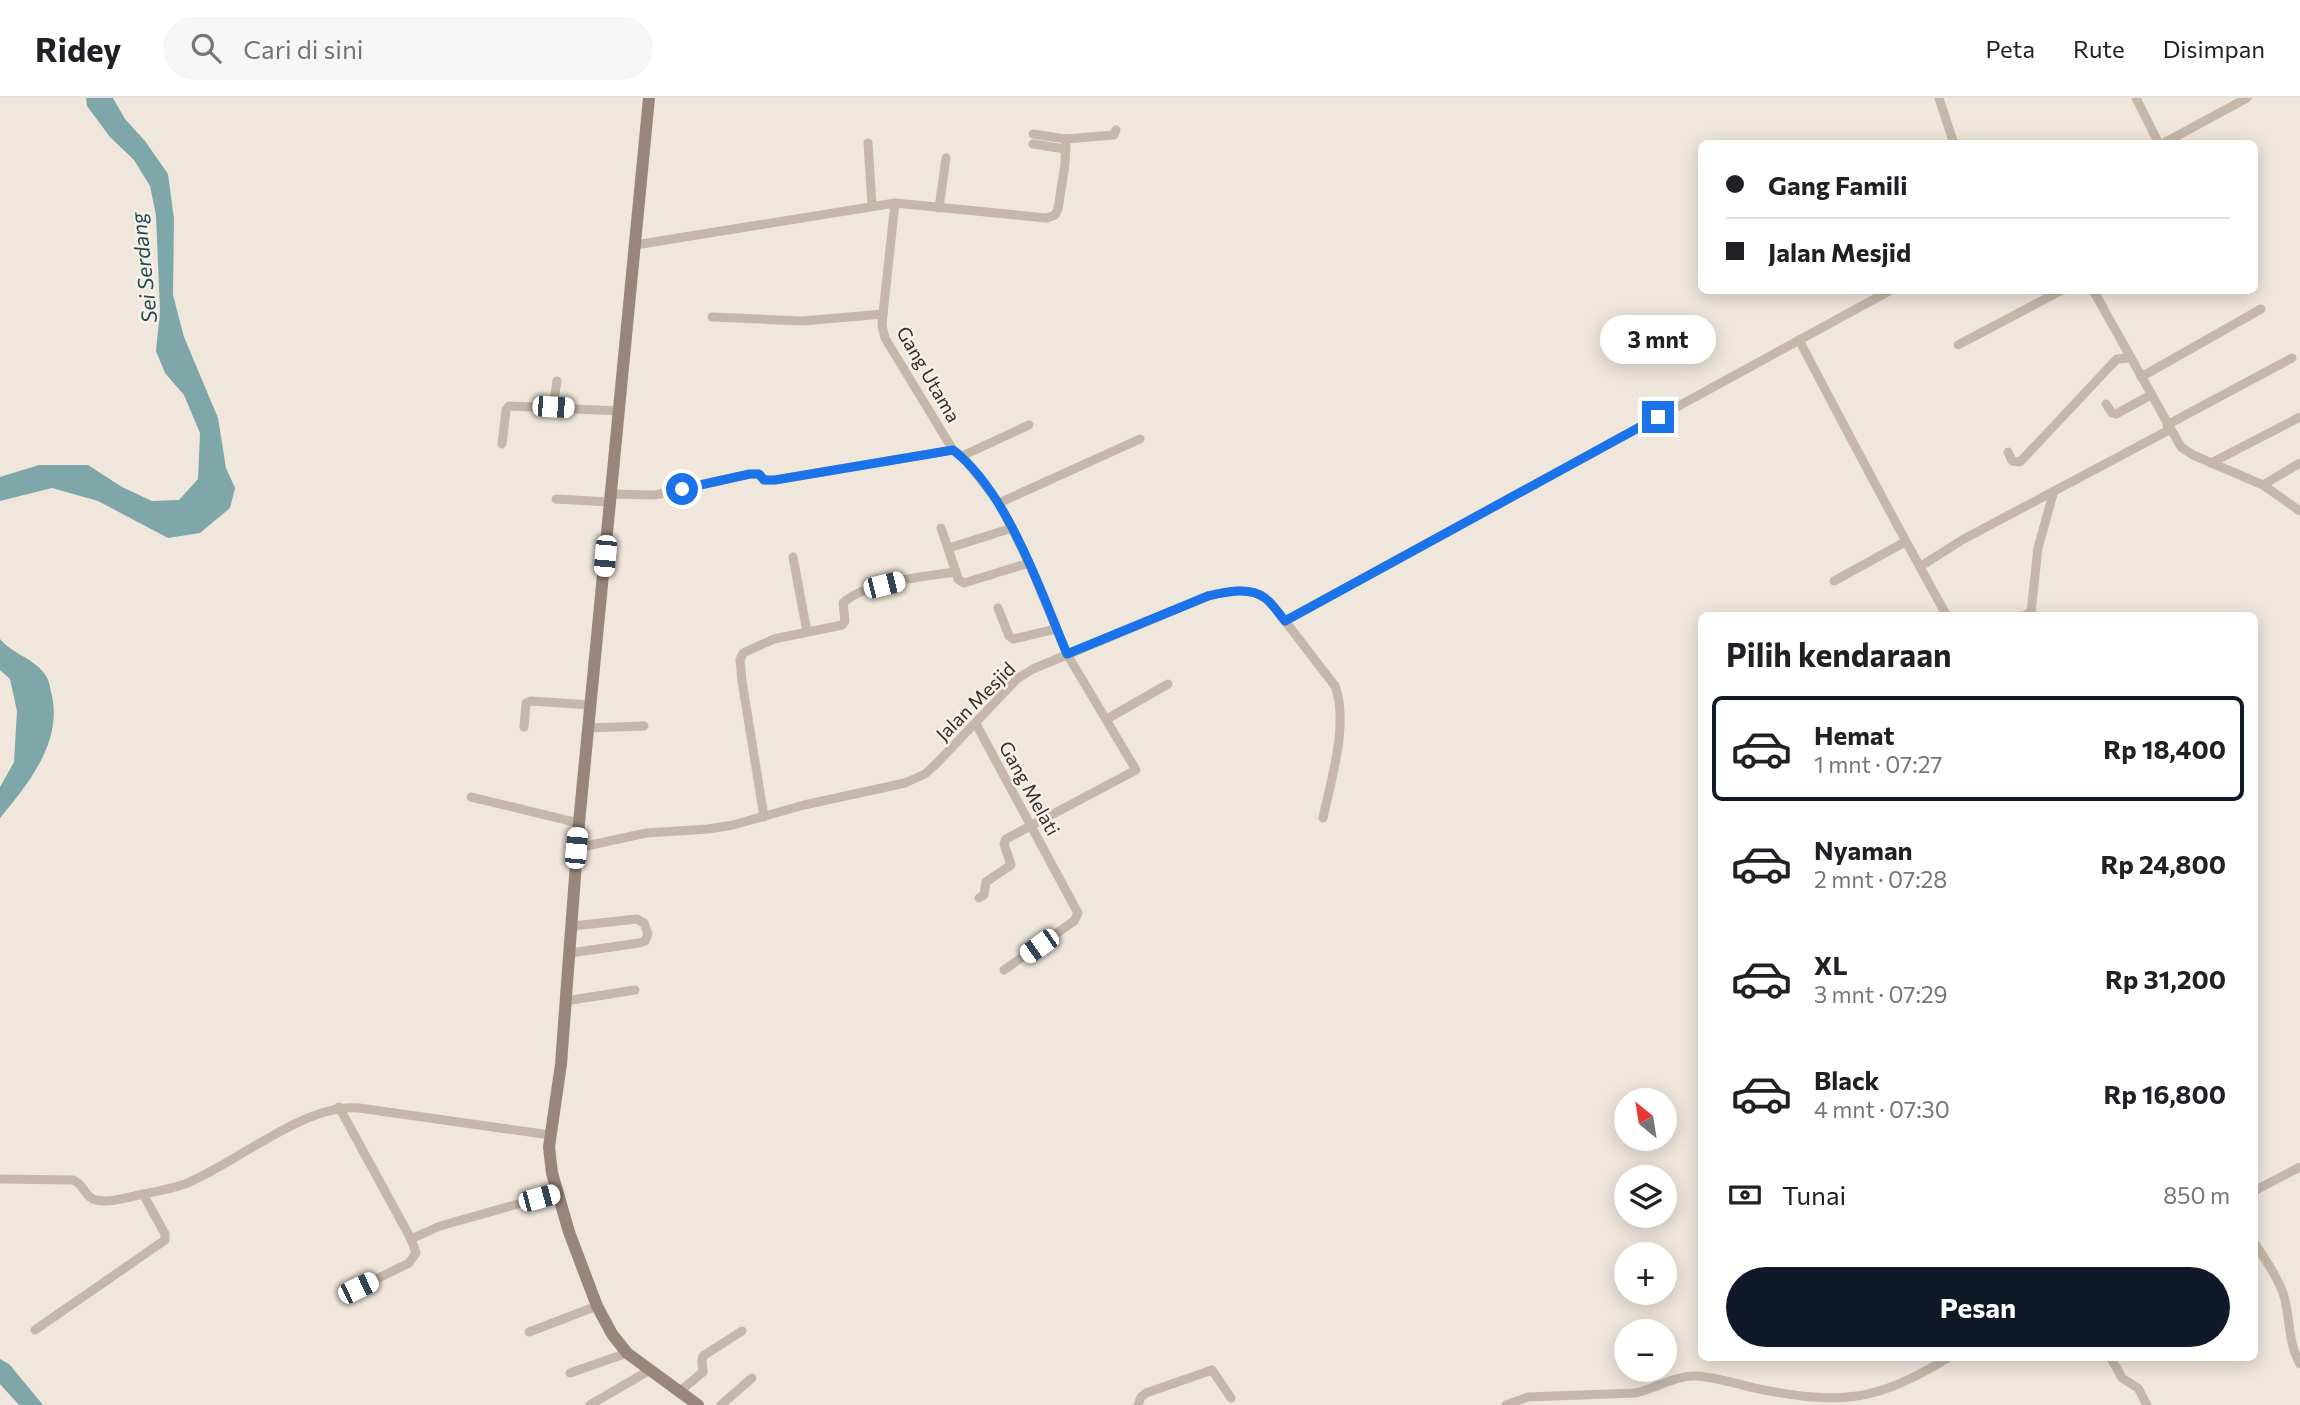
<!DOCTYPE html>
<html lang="id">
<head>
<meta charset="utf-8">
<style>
	:root { --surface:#fff; --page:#f6f6f6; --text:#202124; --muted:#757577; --line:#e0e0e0; --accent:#111827 }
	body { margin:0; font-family:Commissioner,sans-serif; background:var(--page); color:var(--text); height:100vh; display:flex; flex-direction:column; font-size:26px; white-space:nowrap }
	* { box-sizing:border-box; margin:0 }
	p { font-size:23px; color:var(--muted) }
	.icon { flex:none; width:38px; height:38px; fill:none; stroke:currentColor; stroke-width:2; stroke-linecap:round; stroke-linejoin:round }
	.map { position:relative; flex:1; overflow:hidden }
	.sheet { position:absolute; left:1698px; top:514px; width:560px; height:749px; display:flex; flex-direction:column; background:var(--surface); border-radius:10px; box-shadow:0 4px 18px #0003 }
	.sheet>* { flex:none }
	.banner { position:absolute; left:1698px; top:42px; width:560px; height:154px; border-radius:10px; box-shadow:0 4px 18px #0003; display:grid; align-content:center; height:154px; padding:0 28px; background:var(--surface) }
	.needle { width:46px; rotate:330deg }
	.buttons { position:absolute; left:1614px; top:990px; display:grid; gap:14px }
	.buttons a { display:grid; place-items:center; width:63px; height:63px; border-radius:50%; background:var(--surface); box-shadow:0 4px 18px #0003; font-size:35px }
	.end { position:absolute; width:32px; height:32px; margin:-16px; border:9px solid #1a73e8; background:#fff; box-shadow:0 0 0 4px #fff }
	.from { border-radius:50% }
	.bubble { position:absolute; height:49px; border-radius:24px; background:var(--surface); box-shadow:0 4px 18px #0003; font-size:23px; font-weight:700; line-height:49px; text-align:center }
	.car { position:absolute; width:21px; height:42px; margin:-21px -10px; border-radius:9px; box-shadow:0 0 5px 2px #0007; background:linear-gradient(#fff 24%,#345 0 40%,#fff 0 76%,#345 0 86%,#fff 0) }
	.banner b { display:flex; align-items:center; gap:24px; height:66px; font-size:26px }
	.banner b+b { border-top:2px solid var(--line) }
	.banner i { width:18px; height:18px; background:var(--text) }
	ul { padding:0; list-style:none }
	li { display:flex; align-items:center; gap:21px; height:105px; margin:0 14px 10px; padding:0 14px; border:4px solid transparent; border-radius:10px }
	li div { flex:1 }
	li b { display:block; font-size:26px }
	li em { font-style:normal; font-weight:700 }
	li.on { border-color:var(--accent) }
	li>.icon { width:63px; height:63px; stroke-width:1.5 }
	h2 { padding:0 28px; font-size:32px; line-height:84px }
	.pay { display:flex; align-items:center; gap:18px; height:77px; padding:0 28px; font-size:26px }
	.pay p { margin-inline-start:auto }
	.primary-button { display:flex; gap:14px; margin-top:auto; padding:14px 28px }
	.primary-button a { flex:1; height:80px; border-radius:42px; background:var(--accent); color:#fff; font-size:28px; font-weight:700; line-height:80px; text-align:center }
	header { display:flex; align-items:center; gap:42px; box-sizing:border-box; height:98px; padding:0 35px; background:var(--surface); border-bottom:2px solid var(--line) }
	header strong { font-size:33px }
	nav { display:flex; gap:38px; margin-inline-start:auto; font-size:24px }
	.search { width:490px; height:63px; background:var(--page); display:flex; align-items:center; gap:18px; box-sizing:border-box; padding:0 24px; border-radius:38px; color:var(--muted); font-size:26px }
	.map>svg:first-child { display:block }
	.water { fill:#7fa6a8 }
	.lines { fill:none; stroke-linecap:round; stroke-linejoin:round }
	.street { stroke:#c5b7aa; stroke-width:9 }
	.secondary { stroke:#98867b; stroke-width:12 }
	.route { stroke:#1a73e8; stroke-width:9 }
	.labels { text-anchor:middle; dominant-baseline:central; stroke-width:5; stroke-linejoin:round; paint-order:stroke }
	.street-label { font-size:19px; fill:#332c28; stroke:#f7f0e8 }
	.water-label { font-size:21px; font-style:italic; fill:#234c50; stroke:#f7f0e8 }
</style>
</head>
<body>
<header>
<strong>Ridey</strong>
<div class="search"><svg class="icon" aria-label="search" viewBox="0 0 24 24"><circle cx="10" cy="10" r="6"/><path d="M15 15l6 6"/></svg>Cari di sini</div>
<nav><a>Peta</a><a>Rute</a><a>Disimpan</a></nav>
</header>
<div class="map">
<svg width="2300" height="1307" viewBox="0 0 2300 1307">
	<rect width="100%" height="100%" fill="#efe6dc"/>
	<g class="water">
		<polygon points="86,0 113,0 125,21 145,43 168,76 174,121 173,197 184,239 218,320 226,370 235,390 230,410 200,435 168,440 98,403 52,390 0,403 0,379 39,367 88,367 122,389 152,403 179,402 198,381 200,335 184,297 165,275 156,253 160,213 156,117 150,88 134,62 110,39 87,8"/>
		<path d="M0 541C13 557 35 560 46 578 49 582 50 589 51 594 64 642 29 685 0 720V689L14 664 17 613 10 581 0 572Z"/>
		<polygon points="0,1261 9,1266 43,1307 19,1307 0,1286"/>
	</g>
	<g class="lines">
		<g class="street">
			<polyline points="1939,0 1954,46"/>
			<polyline points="2136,0 2159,46"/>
			<polyline points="1033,36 1066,41 1114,37 1116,32"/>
			<polyline points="868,45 872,108"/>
			<polyline points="1033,46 1066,51"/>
			<polyline points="2162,46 2247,0"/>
			<polyline points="895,105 883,216 882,228 885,240 953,352 962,358 999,405 1029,465 1067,556 1136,672 1006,741 1004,746 1011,767 986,784 984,797 979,800"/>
			<polyline points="939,110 946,60"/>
			<polyline points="635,147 895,105 1047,120 1055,117 1058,111 1065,66 1066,41"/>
			<polyline points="2093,192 2181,349 2193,357 2263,387 2300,413"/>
			<polyline points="712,219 803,223 883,216"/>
			<path d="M1799 242C1848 335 1896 427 1947 518"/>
			<polyline points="1958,247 2062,192"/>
			<polyline points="2141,279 2261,211"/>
			<polyline points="2106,306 2112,315 2116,316 2151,297"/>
			<polyline points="553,309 557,283"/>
			<polyline points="2167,327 2292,260"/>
			<polyline points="502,346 506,312 509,308 619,313"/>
			<polyline points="2008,354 2012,363 2020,364 2114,264 2117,261 2130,260"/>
			<polyline points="962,358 1029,327"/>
			<polyline points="2211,365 2300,319"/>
			<polyline points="2263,387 2300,365"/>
			<polyline points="609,396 655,397 749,376 759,376 764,382 775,382 953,352"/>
			<polyline points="556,401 609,404"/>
			<polyline points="999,405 1140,341"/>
			<polyline points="949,450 1012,430"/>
			<polyline points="793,459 807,534"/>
			<polyline points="1921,468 1962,442 2169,332"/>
			<polyline points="956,474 958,481 964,485 1029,465"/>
			<polyline points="1834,483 1905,444"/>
			<polyline points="998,510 1009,538 1013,541 1056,531"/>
			<polyline points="2024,518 2031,514 2038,450 2053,396"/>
			<path d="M1285 523 1335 588C1349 625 1331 682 1323 720"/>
			<polyline points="1107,621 1168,586"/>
			<polyline points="976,626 1078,815 1074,823 1004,872"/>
			<polyline points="524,629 526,605 531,603 590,607"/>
			<polyline points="588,630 644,628"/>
			<polyline points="471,699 579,725"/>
			<path d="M764 719 742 583 740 562 743 555 774 541 842 527 845 523 843 505C865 484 927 478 956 474L941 430"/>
			<path d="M577 750 646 735 708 731 733 727 804 707 905 685 925 676 936 666 1017 581 1033 571 1208 498C1225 494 1250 488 1265 500 1273 506 1279 516 1285 523L1891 192"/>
			<polyline points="570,855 639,845 645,843 648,836 644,825 637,821 573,828"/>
			<polyline points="565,903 635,892"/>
			<polyline points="339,1009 411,1141 416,1155 409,1165 358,1190"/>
			<path d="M0 1081 73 1082C84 1086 85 1100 96 1102 109 1105 126 1100 139 1097 154 1094 170 1091 185 1086 236 1066 304 1005 359 1010L550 1037"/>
			<polyline points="2254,1093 2300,1069"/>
			<polyline points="411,1141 440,1128 557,1095"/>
			<path d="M2254 1144C2265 1162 2280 1181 2285 1202 2290 1224 2289 1247 2300 1266"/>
			<polyline points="35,1232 165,1142 165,1136 143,1096"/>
			<polyline points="529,1234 597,1208"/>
			<polyline points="2111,1260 2122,1280 2138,1290 2147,1307"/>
			<polyline points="570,1275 627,1255"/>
			<polyline points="680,1293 703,1274 702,1263 703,1258 742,1233"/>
			<polyline points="590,1307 650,1272"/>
			<polyline points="721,1307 752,1280"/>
			<polyline points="1138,1307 1141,1299 1146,1295 1212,1272 1231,1300"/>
			<path d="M1506 1307 1528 1299 1635 1295C1655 1291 1676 1277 1696 1278 1717 1279 1739 1287 1759 1291 1842 1307 1875 1304 1948 1260"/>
		</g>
		<polyline class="secondary" points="649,0 579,725 561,966 549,1049 552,1075 569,1134 597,1208 612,1236 627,1255 698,1307"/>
	</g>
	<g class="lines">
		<path class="route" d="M682 391 750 376H759L764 382H775L953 352C1007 393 1041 494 1067 556L1208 498C1225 494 1250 488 1265 500 1273 506 1279 516 1285 523L1658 319"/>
	</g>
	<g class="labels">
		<g class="street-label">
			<text transform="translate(929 276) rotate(60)">Gang Utama</text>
			<text transform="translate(975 603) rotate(-45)">Jalan Mesjid</text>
			<text transform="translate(1030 690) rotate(61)">Gang Melati</text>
		</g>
		<g class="water-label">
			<text transform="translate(143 170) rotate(-96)">Sei Serdang</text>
		</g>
	</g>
</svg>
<div class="buttons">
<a><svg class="needle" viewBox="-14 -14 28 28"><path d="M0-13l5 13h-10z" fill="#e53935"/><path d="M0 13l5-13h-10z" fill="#757577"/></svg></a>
<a><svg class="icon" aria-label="layers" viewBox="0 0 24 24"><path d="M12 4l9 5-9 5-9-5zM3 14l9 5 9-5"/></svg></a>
<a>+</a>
<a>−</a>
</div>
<i class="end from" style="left:682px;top:391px"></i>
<i class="end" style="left:1658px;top:319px"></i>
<div class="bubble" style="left:1600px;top:217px;width:116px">3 mnt</div>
<i class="car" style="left:553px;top:309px;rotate:93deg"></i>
<i class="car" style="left:605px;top:458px;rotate:185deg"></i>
<i class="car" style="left:884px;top:487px;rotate:76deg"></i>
<i class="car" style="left:576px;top:750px;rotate:5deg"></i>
<i class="car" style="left:1039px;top:848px;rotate:235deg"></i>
<i class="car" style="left:539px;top:1100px;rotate:75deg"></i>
<i class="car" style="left:358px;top:1190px;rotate:64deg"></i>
<div class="banner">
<b><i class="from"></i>Gang Famili</b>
<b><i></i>Jalan Mesjid</b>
</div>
<section class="sheet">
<h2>Pilih kendaraan</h2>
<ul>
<li class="on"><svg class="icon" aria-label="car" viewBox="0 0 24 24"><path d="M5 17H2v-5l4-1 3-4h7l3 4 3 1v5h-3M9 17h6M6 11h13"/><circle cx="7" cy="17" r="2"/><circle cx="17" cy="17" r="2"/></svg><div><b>Hemat</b><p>1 mnt · 07:27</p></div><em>Rp 18,400</em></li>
<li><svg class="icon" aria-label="car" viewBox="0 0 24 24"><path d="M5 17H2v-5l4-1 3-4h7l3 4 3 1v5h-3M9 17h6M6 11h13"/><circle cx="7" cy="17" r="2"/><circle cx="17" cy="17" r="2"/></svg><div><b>Nyaman</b><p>2 mnt · 07:28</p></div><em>Rp 24,800</em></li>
<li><svg class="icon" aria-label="car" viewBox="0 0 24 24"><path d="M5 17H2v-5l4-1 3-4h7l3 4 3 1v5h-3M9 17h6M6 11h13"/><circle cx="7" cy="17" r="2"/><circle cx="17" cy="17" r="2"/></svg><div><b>XL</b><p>3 mnt · 07:29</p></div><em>Rp 31,200</em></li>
<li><svg class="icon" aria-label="car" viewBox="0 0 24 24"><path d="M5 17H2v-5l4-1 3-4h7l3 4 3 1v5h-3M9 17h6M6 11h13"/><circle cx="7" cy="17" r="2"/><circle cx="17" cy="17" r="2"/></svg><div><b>Black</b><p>4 mnt · 07:30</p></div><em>Rp 16,800</em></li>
</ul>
<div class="pay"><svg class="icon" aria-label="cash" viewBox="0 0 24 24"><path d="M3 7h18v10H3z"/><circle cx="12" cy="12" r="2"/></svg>Tunai<p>850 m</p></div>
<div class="primary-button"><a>Pesan</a></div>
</section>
</div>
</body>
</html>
